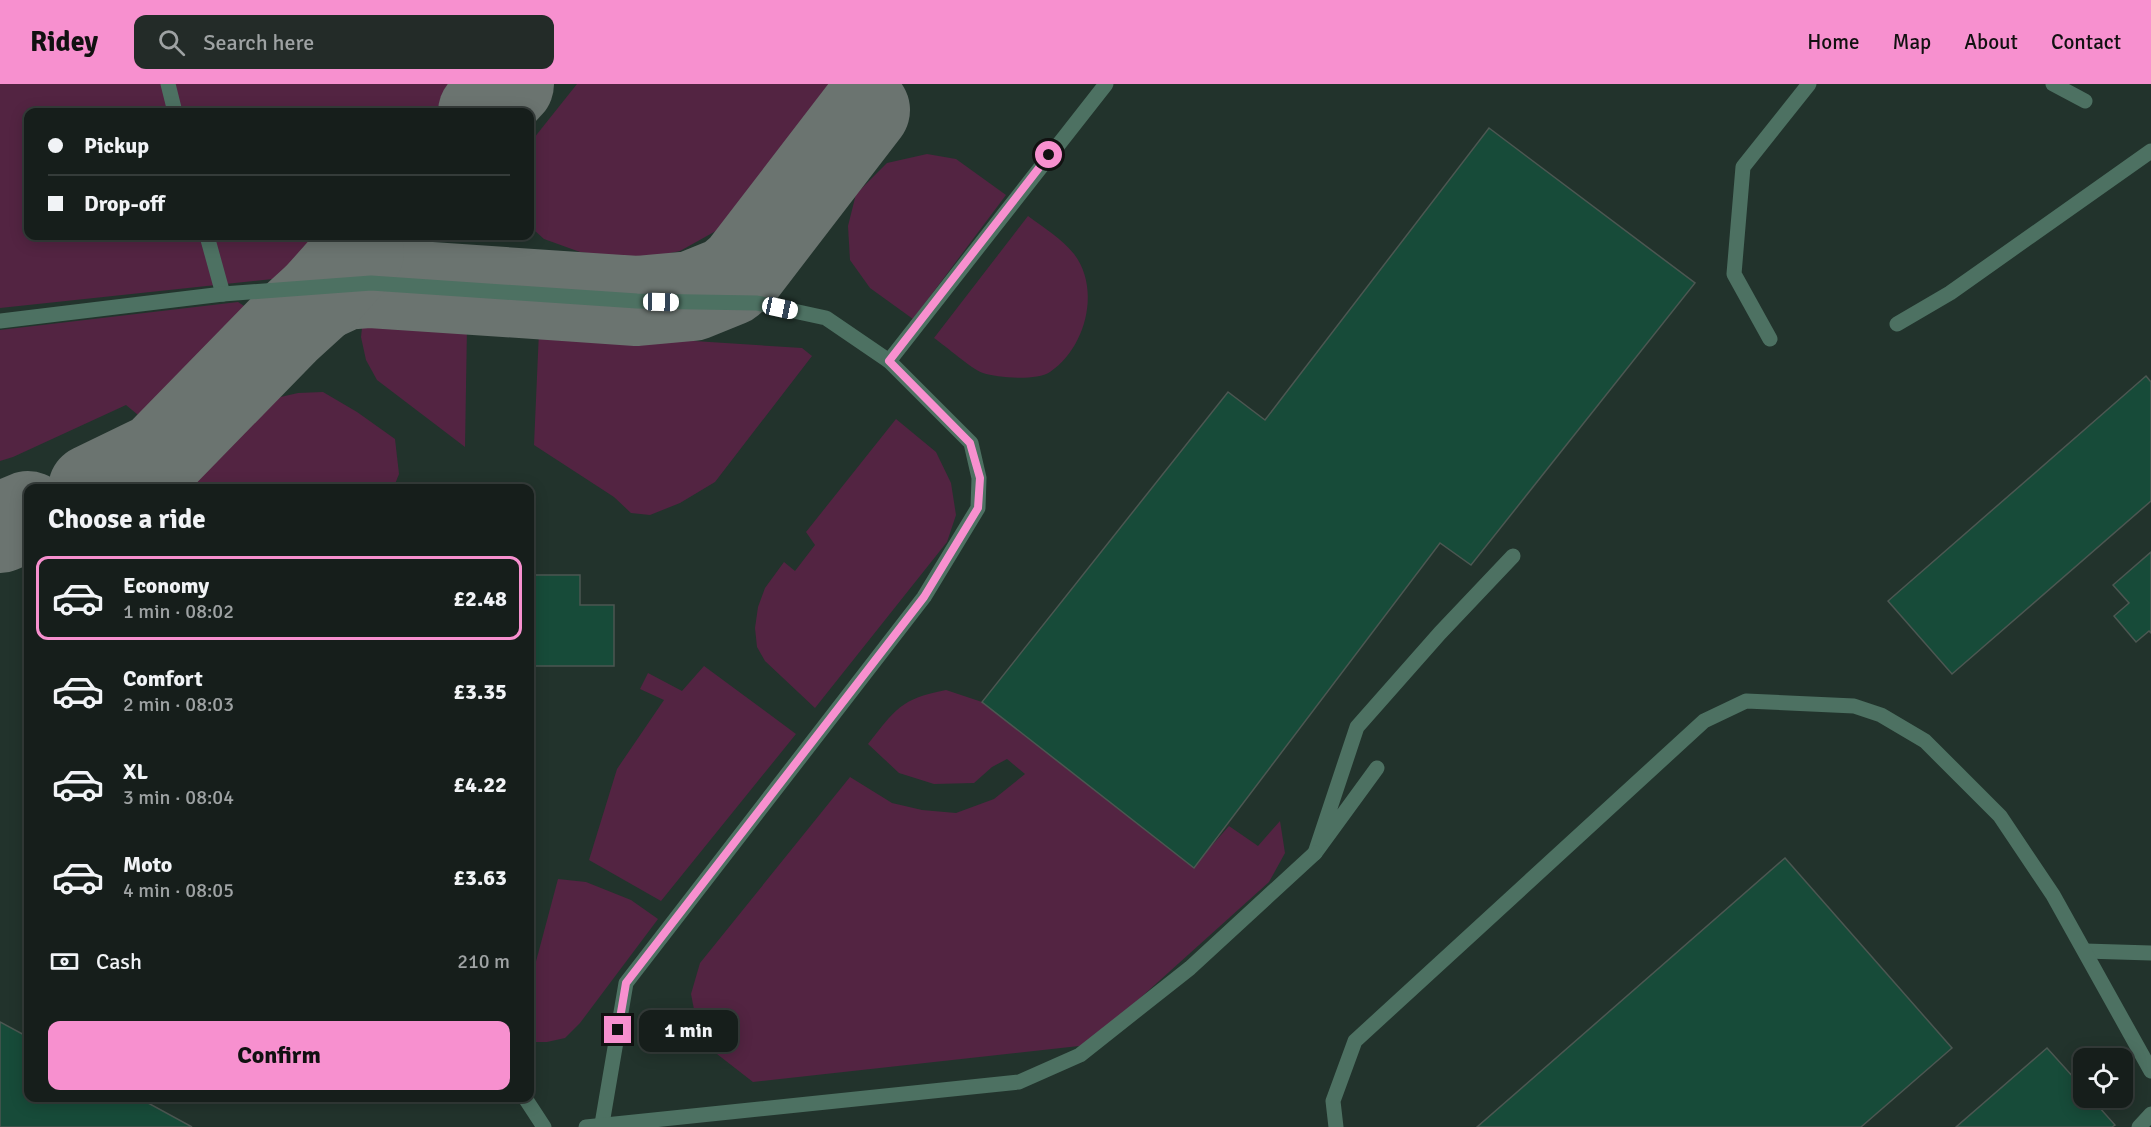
<!DOCTYPE html>
<html lang="en">
<head>
<meta charset="utf-8">
<style>
	:root { --surface:#161e1b; --page:#232b28; --text:#f1f3f6; --muted:#9ea2a3; --line:#353c3a; --accent:#f790cf }
	body { margin:0; font-family:Signika,sans-serif; background:var(--page); color:var(--text); height:100vh; display:flex; flex-direction:column; font-size:22px; white-space:nowrap }
	* { box-sizing:border-box; margin:0 }
	p { font-size:20px; color:var(--muted) }
	.icon { flex:none; width:33px; height:33px; fill:none; stroke:currentColor; stroke-width:2; stroke-linecap:round; stroke-linejoin:round }
	.map { position:relative; flex:1; overflow:hidden }
	.drawer { position:absolute; left:24px; top:400px; width:510px; height:618px; display:flex; flex-direction:column; background:var(--surface); border-radius:12px; box-shadow:0 3px 15px #0003,0 0 0 2px var(--line) }
	.drawer>* { flex:none }
	.banner { position:absolute; left:24px; top:24px; width:510px; height:132px; border-radius:12px; box-shadow:0 3px 15px #0003,0 0 0 2px var(--line); display:grid; align-content:center; height:132px; padding:0 24px; background:var(--surface) }
	.fabs { position:absolute; left:2073px; top:964px; display:grid; gap:12px }
	.fabs a { display:grid; place-items:center; width:60px; height:60px; border-radius:12px; background:var(--surface); box-shadow:0 3px 15px #0003,0 0 0 2px var(--line); font-size:30px }
	.end { position:absolute; width:27px; height:27px; margin:-14px; border:8px solid #f790cf; background:#111; box-shadow:0 0 0 3px #111 }
	.from { border-radius:50% }
	.bubble { position:absolute; height:42px; border-radius:12px; background:var(--surface); box-shadow:0 3px 15px #0003,0 0 0 2px var(--line); font-size:20px; font-weight:700; line-height:42px; text-align:center }
	.car { position:absolute; width:18px; height:36px; margin:-18px -9px; border-radius:8px; box-shadow:0 0 4px 2px #0007; background:linear-gradient(#fff 24%,#345 0 40%,#fff 0 76%,#345 0 86%,#fff 0) }
	.banner b { display:flex; align-items:center; gap:21px; height:57px; font-size:22px }
	.banner b+b { border-top:2px solid var(--line) }
	.banner i { width:15px; height:15px; background:var(--text) }
	ul { padding:0; list-style:none }
	li { display:flex; align-items:center; gap:18px; height:84px; margin:0 12px 9px; padding:0 12px; border:3px solid transparent; border-radius:12px }
	li div { flex:1 }
	li b { display:block; font-size:22px }
	li em { font-style:normal; font-weight:700 }
	li.selected { border-color:var(--accent) }
	li>.icon { width:54px; height:54px; stroke-width:1.5 }
	h2 { padding:0 24px; font-size:27px; line-height:72px }
	.pay { display:flex; align-items:center; gap:15px; height:66px; padding:0 24px; font-size:22px }
	.pay p { margin-inline-start:auto }
	.cta { display:flex; gap:12px; margin-top:auto; padding:12px 24px }
	.cta a { flex:1; height:69px; border-radius:12px; background:var(--accent); color:#111; font-size:24px; font-weight:700; line-height:69px; text-align:center }
	header { display:flex; align-items:center; gap:36px; box-sizing:border-box; height:84px; padding:0 30px; background:var(--accent); color:#111 }
	header strong { font-size:28px }
	nav { display:flex; gap:33px; margin-inline-start:auto; font-size:21px }
	.search { width:420px; height:54px; background:var(--page); display:flex; align-items:center; gap:15px; box-sizing:border-box; padding:0 21px; border-radius:12px; color:var(--muted); font-size:22px }
	.map>svg:first-child { display:block }
	.built { fill:#22332c; fill-rule:evenodd }
	.green { fill:#532442 }
	.lines { fill:none; stroke-linecap:round; stroke-linejoin:round }
	.taxiway { stroke:#6b7470; stroke-width:90 }
	.building { fill:#174b39; stroke:#4c5752; stroke-width:1.5 }
	.lane { stroke:#4d7162; stroke-width:15 }
	.route { stroke:#f790cf; stroke-width:8 }
</style>
</head>
<body>
<header>
<strong>Ridey</strong>
<div class="search"><svg class="icon" aria-label="search" viewBox="0 0 24 24"><circle cx="10" cy="10" r="6"/><path d="M15 15l6 6"/></svg>Search here</div>
<nav><a>Home</a><a>Map</a><a>About</a><a>Contact</a></nav>
</header>
<div class="map">
<svg width="2151" height="1043" viewBox="0 0 2151 1043">
	<rect width="100%" height="100%" fill="#1e2824"/>
	<path class="built" d="M0 0H2151V1043H0ZM28 28H530V152H28ZM28 405H530V1014H28ZM2084 975H2122V1014H2084Z"/>
	<g class="green">
		<polygon points="0,0 464,0 439,28 28,28 28,152 329,152 292,193 0,224"/>
		<polygon points="577,0 833,0 723,143 680,167 637,176 580,168 544,155 534,146 530,138 530,59"/>
		<polygon points="927,70 956,75 1006,111 913,235 870,204 850,176 848,142 856,110 887,79"/>
		<path d="M1028 132C1043 143 1062 155 1074 170 1101 205 1086 264 1050 288 1036 297 998 294 983 289 970 284 947 263 934 254Z"/>
		<polygon points="238,218 255,229 143,335 126,321 13,373 0,377 0,246"/>
		<polygon points="363,235 467,242 465,363 377,296 366,276 361,253"/>
		<polygon points="539,247 802,264 812,272 715,398 680,419 650,431 631,429 614,413 534,361"/>
		<polygon points="323,308 357,328 395,355 399,390 393,405 185,405 272,315 298,309"/>
		<polygon points="896,335 936,368 951,399 956,431 947,458 815,624 765,577 757,563 755,544 758,523 765,504 784,478 795,487 815,461 806,448"/>
		<polygon points="704,582 796,650 661,817 589,776 617,685 664,616 640,605 648,589 682,607"/>
		<path d="M946 606 982 618 1193 783 1229 742 1258 762 1280 737 1285 769 1269 798 1088 961 753 998 717 970 698 946 691 910 700 879 850 693 892 719 922 726 956 729 994 715 1025 690 1007 675 992 683 974 699 934 700 899 689 868 660C896 625 900 615 946 606Z"/>
		<polygon points="558,795 586,798 631,816 658,835 580,939 565,954 547,958 530,958 530,900"/>
	</g>
	<g class="lines">
		<g class="taxiway">
			<polyline points="483,28 509,0"/>
			<polyline points="319,213 345,201 371,199 637,217 692,212 729,197 743,185 865,26"/>
			<polyline points="93,405 159,373 285,244 319,213 359,168"/>
			<polyline points="0,444 28,432"/>
		</g>
	</g>
	<g class="building">
		<polygon points="1489,44 1695,199 1471,481 1440,459 1194,784 982,618 1228,308 1265,336"/>
		<polygon points="2146,292 2151,298 2151,417 1952,590 1888,517"/>
		<polygon points="2151,468 2151,549 2149,547 2136,558 2114,532 2129,519 2113,501"/>
		<polygon points="530,491 580,491 580,521 614,521 614,582 530,582"/>
		<polygon points="1785,774 1952,964 1861,1043 1477,1043"/>
		<polygon points="0,938 28,953 28,1014 139,1014 192,1043 0,1043"/>
		<polygon points="2047,964 2084,1005 2084,1014 2091,1014 2115,1041 2112,1043 1956,1043"/>
	</g>
	<g class="lines">
		<g class="lane">
			<polyline points="168,0 175,28"/>
			<polyline points="2053,0 2085,17"/>
			<polyline points="207,152 223,210"/>
			<polyline points="0,237 223,210 371,199 637,217 757,219 826,234 889,277 971,359 979,394 978,424 924,513 626,899 602,1040"/>
			<polyline points="1897,240 1950,209 2151,67"/>
			<polyline points="1770,255 1734,190 1743,83 1809,0"/>
			<polyline points="889,277 1106,0"/>
			<polyline points="1377,684 1315,769 1357,643 1440,549 1513,472"/>
			<polyline points="2085,867 2151,869"/>
			<polyline points="525,1014 544,1043"/>
			<polyline points="586,1043 1019,998 1080,971 1190,884 1315,769"/>
			<polyline points="1336,1043 1333,1017 1355,957 1704,637 1746,617 1854,622 1881,631 1925,657 2000,732 2053,811 2151,987"/>
			<polyline points="2139,1043 2151,1030"/>
		</g>
	</g>
	<g class="lines">
		<polyline class="route" points="618,946 626,899 924,513 978,424 980,394 970,359 889,277 1049,71"/>
	</g>
</svg>
<div class="fabs">
<a><svg class="icon" aria-label="locate" viewBox="0 0 24 24"><circle cx="12" cy="12" r="6"/><path d="M12 2v4M12 18v4M2 12h4M18 12h4"/></svg></a>
</div>
<i class="end from" style="left:1049px;top:71px"></i>
<i class="end" style="left:618px;top:946px"></i>
<div class="bubble" style="left:639px;top:926px;width:99px">1 min</div>
<i class="car" style="left:661px;top:218px;rotate:91deg"></i>
<i class="car" style="left:780px;top:224px;rotate:102deg"></i>
<div class="banner">
<b><i class="from"></i>Pickup</b>
<b><i></i>Drop-off</b>
</div>
<section class="drawer">
<h2>Choose a ride</h2>
<ul>
<li class="selected"><svg class="icon" aria-label="car" viewBox="0 0 24 24"><path d="M5 17H2v-5l4-1 3-4h7l3 4 3 1v5h-3M9 17h6M6 11h13"/><circle cx="7" cy="17" r="2"/><circle cx="17" cy="17" r="2"/></svg><div><b>Economy</b><p>1 min · 08:02</p></div><em>£2.48</em></li>
<li><svg class="icon" aria-label="car" viewBox="0 0 24 24"><path d="M5 17H2v-5l4-1 3-4h7l3 4 3 1v5h-3M9 17h6M6 11h13"/><circle cx="7" cy="17" r="2"/><circle cx="17" cy="17" r="2"/></svg><div><b>Comfort</b><p>2 min · 08:03</p></div><em>£3.35</em></li>
<li><svg class="icon" aria-label="car" viewBox="0 0 24 24"><path d="M5 17H2v-5l4-1 3-4h7l3 4 3 1v5h-3M9 17h6M6 11h13"/><circle cx="7" cy="17" r="2"/><circle cx="17" cy="17" r="2"/></svg><div><b>XL</b><p>3 min · 08:04</p></div><em>£4.22</em></li>
<li><svg class="icon" aria-label="car" viewBox="0 0 24 24"><path d="M5 17H2v-5l4-1 3-4h7l3 4 3 1v5h-3M9 17h6M6 11h13"/><circle cx="7" cy="17" r="2"/><circle cx="17" cy="17" r="2"/></svg><div><b>Moto</b><p>4 min · 08:05</p></div><em>£3.63</em></li>
</ul>
<div class="pay"><svg class="icon" aria-label="cash" viewBox="0 0 24 24"><path d="M3 7h18v10H3z"/><circle cx="12" cy="12" r="2"/></svg>Cash<p>210 m</p></div>
<div class="cta"><a>Confirm</a></div>
</section>
</div>
</body>
</html>
